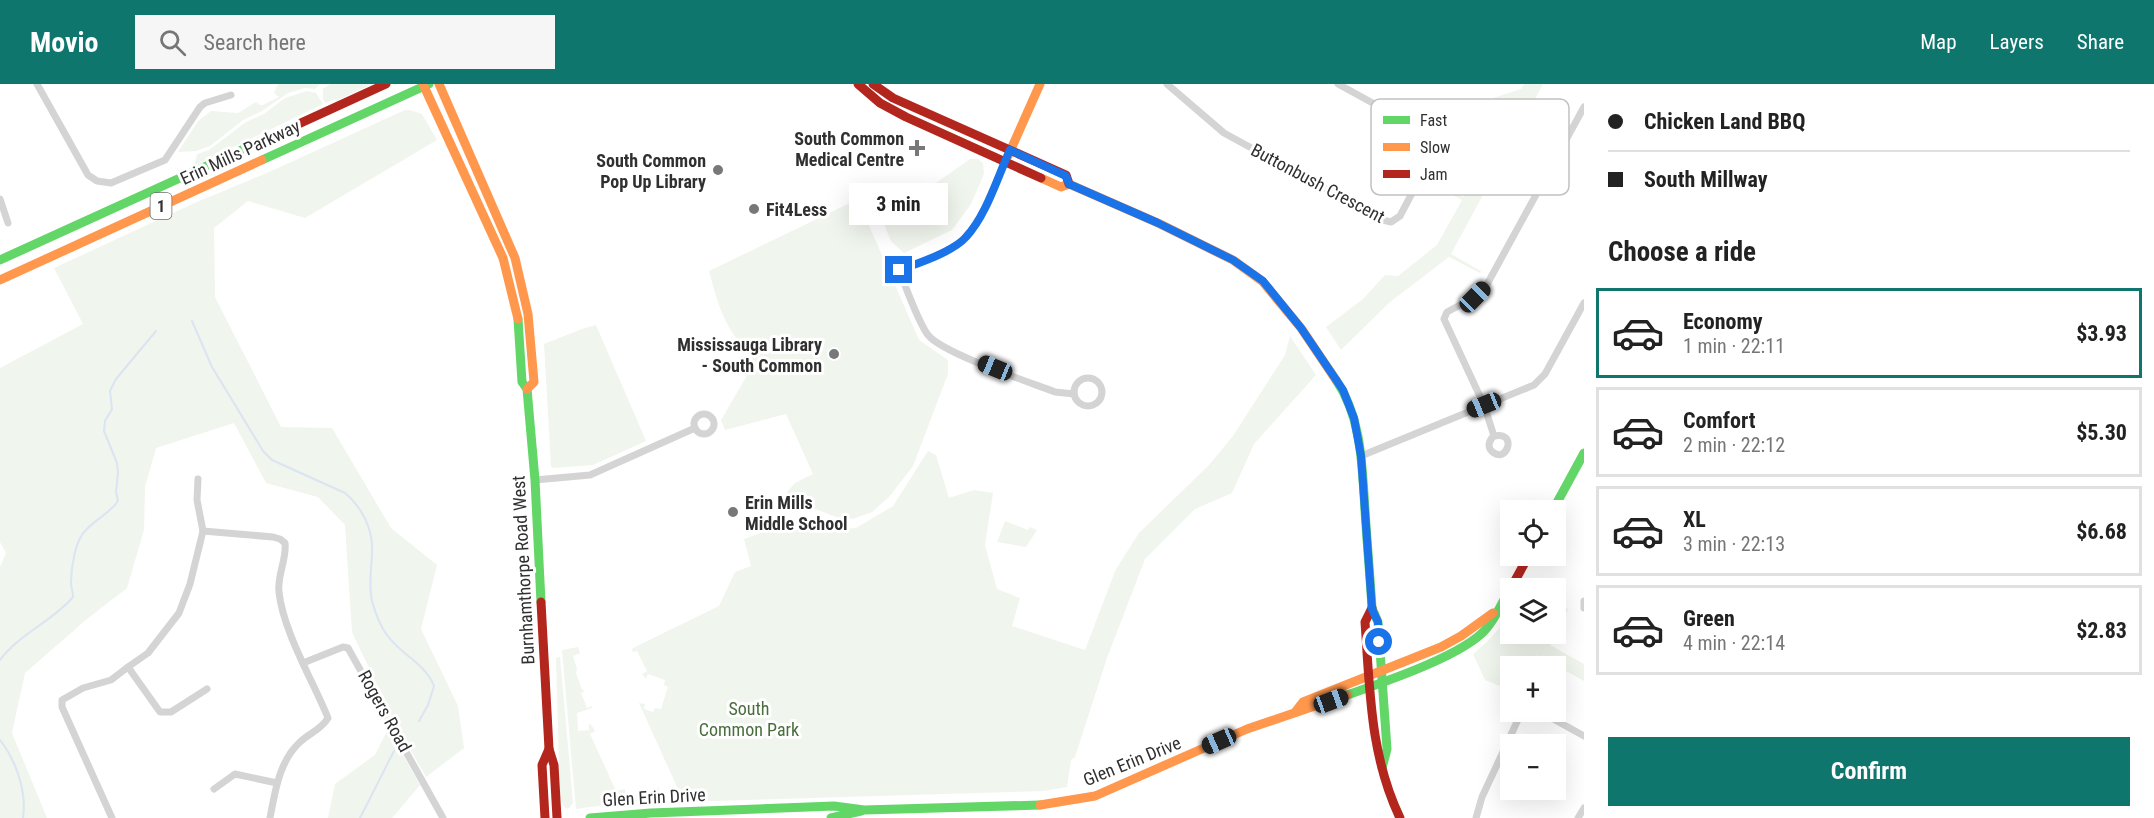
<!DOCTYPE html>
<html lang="en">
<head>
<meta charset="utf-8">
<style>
	:root { --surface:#fff; --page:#f6f6f6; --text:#222; --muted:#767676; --line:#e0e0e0; --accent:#0f766e }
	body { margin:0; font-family:"Roboto Condensed",sans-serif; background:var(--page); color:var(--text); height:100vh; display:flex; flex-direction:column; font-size:22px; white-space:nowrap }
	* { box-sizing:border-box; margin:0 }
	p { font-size:20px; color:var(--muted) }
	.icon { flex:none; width:33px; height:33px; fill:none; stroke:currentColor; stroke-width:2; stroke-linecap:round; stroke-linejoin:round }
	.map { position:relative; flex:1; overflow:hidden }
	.drawer { display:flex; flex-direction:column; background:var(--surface); width:570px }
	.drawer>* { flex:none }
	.banner { display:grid; align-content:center; height:132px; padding:0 24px; background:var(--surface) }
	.buttons { position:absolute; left:1500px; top:416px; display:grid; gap:12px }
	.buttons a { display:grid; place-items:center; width:66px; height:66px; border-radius:0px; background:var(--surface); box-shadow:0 6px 24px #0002; font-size:30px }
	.end { position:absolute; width:27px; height:27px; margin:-14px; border:8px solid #1a73e8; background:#fff; box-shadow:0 0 0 3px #fff }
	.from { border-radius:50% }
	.bubble { position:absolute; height:42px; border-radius:0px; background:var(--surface); box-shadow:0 6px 24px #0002; font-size:20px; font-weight:700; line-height:42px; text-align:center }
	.car { position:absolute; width:18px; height:36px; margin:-18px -9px; border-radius:8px; box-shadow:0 0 4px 2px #0007; background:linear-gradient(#222 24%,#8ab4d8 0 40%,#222 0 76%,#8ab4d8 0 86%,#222 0) }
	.banner b { display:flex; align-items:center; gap:21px; height:57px; font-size:22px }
	.banner b+b { border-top:2px solid var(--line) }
	.banner i { width:15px; height:15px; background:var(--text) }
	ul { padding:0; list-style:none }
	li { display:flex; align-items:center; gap:18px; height:90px; margin:0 12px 9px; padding:0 12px; border:3px solid var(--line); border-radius:0px }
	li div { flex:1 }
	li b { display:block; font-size:22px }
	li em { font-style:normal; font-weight:700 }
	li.selected { border-color:var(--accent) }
	li>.icon { width:54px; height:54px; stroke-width:1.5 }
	h2 { padding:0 24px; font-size:27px; line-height:72px }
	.button { display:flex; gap:12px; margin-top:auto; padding:12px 24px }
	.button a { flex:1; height:69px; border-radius:0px; background:var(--accent); color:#fff; font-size:24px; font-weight:700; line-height:69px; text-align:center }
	header { display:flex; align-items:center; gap:36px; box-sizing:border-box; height:84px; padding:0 30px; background:var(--accent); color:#fff }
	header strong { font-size:28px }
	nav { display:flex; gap:33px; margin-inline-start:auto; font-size:21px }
	.search { width:420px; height:54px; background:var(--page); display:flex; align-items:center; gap:15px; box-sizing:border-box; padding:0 21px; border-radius:0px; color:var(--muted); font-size:22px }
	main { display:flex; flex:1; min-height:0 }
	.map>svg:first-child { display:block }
	.green { fill:#f0f5ed }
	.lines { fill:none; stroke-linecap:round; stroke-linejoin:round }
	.stream { stroke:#dbe4f2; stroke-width:2 }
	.street { stroke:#d4d4d4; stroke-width:7 }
	.fast { stroke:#63d668; stroke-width:9 }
	.slow { stroke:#ff974d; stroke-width:9 }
	.jam { stroke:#b3261e; stroke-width:9 }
	.route { stroke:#1a73e8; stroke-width:8 }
	.poi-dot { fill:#787878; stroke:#fff; stroke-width:2 }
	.labels { text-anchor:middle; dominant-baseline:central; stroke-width:6; stroke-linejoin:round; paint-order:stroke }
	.shield { fill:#fff; stroke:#6e6e6e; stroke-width:1.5 }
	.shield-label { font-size:16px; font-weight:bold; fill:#303030 }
	.poi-label { font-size:18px; font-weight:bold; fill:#303030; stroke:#fff; text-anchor:end }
	.street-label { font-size:18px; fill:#303030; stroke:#fff }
	.park-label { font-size:18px; fill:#496e3c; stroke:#fff }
	.key { fill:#fff; stroke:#c1c1c1; stroke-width:1.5 }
	.key-label { font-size:16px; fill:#303030 }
</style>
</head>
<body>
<header>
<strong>Movio</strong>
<div class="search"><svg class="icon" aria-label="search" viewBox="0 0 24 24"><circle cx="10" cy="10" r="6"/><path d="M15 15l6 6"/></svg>Search here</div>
<nav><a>Map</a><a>Layers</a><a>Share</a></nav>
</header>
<main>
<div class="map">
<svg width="1584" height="734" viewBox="0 0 1584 734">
	<rect width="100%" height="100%" fill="#fff"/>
	<g class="green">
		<polygon points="278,0 320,0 315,5 305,4 288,9 262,27 243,36 210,62 196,67 178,68 198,37 211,27 238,29 256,18 260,21 263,21 279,13 274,9"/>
		<polygon points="330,0 372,0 336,17 335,15 326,19 323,16 323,5"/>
		<polygon points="1524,0 1543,0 1451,170 1481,187 1480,189 1449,173 1390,218 1341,266 1326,243 1363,215 1385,191 1398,192 1437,161 1462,116 1435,102 1436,99 1463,113 1489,64 1478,19 1521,5"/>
		<polygon points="307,7 316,9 323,20 194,82 197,70 209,66 246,38 264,30 285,14"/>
		<polygon points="405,26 410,26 422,30 437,56 305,134 248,117 214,144 215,213 281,343 332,344 391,444 437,481 421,545 458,622 464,664 426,693 393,635 352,548 345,441 318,413 266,399 234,339 156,364 145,403 144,446 127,504 87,535 25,589 12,649 47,734 0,734 0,483 6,469 0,458 0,284 83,240 54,184 197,118 269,88"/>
		<polygon points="970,75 978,75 983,79 984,90 971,120 952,146 904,169 891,157 883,138 896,117 936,99"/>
		<path d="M852 118 860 121 919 256 948 276V290L913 382 889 413 872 428 853 435 836 433 810 423 789 420 787 408 795 399 813 390 786 330 725 346 721 336 749 288 752 271C724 245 719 223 709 187Z"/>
		<polygon points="596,241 646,357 593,381 553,384 551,382 544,260 582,245"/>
		<polygon points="1290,252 1316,291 1254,360 1232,409 1195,425 1145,475 1107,574 1075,673 1071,676 1067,703 1044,707 681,718 678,705 639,619 645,620 644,625 653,628 655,624 661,625 668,603 664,601 665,596 648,590 646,595 642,590 647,587 637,567 633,568 632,566 633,564 719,522 735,488 751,482 744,455 796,436 831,446 856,444 893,422 928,367 936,371 949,414 974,406 993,409 985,461 997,505 1020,514 1012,542 1085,566 1116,485 1139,449 1209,381 1233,352 1285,271"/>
		<polygon points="1005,437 1028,446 1030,443 1037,446 1026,463 997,458"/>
		<polygon points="1556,518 1568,525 1550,561 1584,580 1584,597 1537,571 1530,582 1510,582 1510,606 1485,596 1473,570 1488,557 1510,532 1510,549 1556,549"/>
		<polygon points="578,563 580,569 573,572 577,585 576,589 582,606 585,607 581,609 587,624 592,622 592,624 577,629 578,647 589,646 589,640 592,642 595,647 590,650 616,707 625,705 625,711 654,711 654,705 658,703 665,718 619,719 576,725 562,566"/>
		<polygon points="560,573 573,719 568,725 564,723 560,714 556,574"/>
		<polygon points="388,645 420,701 392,734 328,734 335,700 375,671"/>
	</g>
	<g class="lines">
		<g class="stream">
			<path d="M192 237 212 283 263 367 272 376 345 409C361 422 373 445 372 466 372 483 368 500 372 517 375 528 380 542 387 551 400 570 425 579 434 602L428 621 419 637"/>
			<path d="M0 576C19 550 53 537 73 513 73 508 71 503 71 499 71 484 75 456 86 446 96 435 110 429 118 417L116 408 118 389 117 379 104 347 105 337 112 325 110 307 116 295 156 247"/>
			<path d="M0 656C16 676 27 708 23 734"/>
			<polyline points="360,734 394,667"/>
		</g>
		<g class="street">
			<polyline points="37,0 88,91 97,97 111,99 165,76 200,23 205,19 231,11"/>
			<polyline points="1167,0 1224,49 1383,136 1391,138 1400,132 1432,71 1436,59 1429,50 1338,0"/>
			<path d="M1005 77C996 97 980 143 963 156 945 170 920 179 899 186 906 203 918 238 928 251 942 269 1029 298 1055 308L1074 310"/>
			<polyline points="0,115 8,139"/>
			<circle cx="1088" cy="308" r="14"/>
			<circle cx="704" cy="340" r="10"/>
			<path d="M1494 352C1517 347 1508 378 1494 369 1486 364 1489 356 1494 352L1484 321 1444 235 1447 228 1475 213 1485 204 1584 23"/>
			<polyline points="1361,372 1534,301 1545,290 1584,219"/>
			<polyline points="535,396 590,391 695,344"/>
			<path d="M203 447 273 453 280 455 285 459C287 475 277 491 279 508 283 547 313 597 328 634 321 646 309 649 299 659 279 678 275 708 270 734"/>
			<polyline points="1584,517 1584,524"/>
			<polyline points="303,579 343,563 348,564 443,734"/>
			<polyline points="128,583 160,628 171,628 207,605"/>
			<polyline points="1539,627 1584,652"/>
			<polyline points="214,705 235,690 277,699"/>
			<polyline points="112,734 62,623 62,616 83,604 111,596 128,583 148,569 179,529 190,500 203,447 197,416 198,395"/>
			<polyline points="1476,734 1482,713 1522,627"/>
			<polyline points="1578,734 1584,724"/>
		</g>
		<g class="fast">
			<polyline points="262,76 429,0"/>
			<polyline points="0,176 292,43"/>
			<polyline points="518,235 522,298 527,305 535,396 541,518"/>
			<path d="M1336 296C1362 334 1362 382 1365 426 1367 459 1370 491 1372 524L1378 538 1387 665 1382 684"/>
			<polyline points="1553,426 1584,369"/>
			<path d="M1347 611C1381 599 1463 572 1486 545 1496 534 1502 518 1510 505"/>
			<polyline points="590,734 651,729 834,722 864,726 1040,721"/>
			<polyline points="831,734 861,727"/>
		</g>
		<g class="slow">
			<polyline points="423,0 503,174 518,235"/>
			<polyline points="439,0 515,174 528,230 534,298 527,305"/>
			<polyline points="1008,72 1040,0"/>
			<polyline points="1041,94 1061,103 1069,100 1158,139 1233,176 1262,197 1301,244 1336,296"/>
			<polyline points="0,196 262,76"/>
			<polyline points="1296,627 1303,618 1441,563 1461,552 1493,529"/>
			<polyline points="1040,721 1095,712 1247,645 1347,611"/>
		</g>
		<g class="jam">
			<polyline points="858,0 880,19 906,33 1041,94"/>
			<polyline points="873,0 893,14 1066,91 1069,100"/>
			<polyline points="292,43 386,0"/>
			<polyline points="1511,504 1529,471"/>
			<polyline points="541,518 549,665 554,681 557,734"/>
			<path d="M1372 524 1365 538C1370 607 1370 671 1400 734"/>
			<polyline points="545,734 542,681 549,665"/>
		</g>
	</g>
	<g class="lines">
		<path class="route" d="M899 186C917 180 953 168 966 153 987 130 997 94 1010 66L1066 92 1069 100 1158 139 1233 176 1263 197 1301 244 1343 306 1354 334 1361 372 1372 525 1378 538 1379 558"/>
	</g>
	<g class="poi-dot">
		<path d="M914 55h6v6h6v6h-6v6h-6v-6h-6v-6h6z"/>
		<circle cx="718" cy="86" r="6"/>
		<circle cx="754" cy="125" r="6"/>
		<circle cx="834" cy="270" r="6"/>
		<circle cx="733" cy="428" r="6"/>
	</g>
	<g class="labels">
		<rect class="shield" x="150.5" y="109" width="21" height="26" rx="4.5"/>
		<g class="shield-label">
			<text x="161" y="122">1</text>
		</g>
		<g class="poi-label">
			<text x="904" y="54">South Common<tspan x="904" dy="21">Medical Centre</tspan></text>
			<text x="706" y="76">South Common<tspan x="706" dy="21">Pop Up Library</tspan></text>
			<text x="766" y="125" text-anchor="start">Fit4Less</text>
			<text x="822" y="260">Mississauga Library<tspan x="822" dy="21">- South Common</tspan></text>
			<text x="745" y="418" text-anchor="start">Erin Mills<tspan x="745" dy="21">Middle School</tspan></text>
		</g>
		<g class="street-label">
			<text transform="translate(240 68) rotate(-25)">Erin Mills Parkway</text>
			<text transform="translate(1318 99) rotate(28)">Buttonbush Crescent</text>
			<text transform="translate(523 486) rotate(-93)">Burnhamthorpe Road West</text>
			<text transform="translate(385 627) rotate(61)">Rogers Road</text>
			<text transform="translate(1132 677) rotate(-22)">Glen Erin Drive</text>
			<text transform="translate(654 713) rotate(-3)">Glen Erin Drive</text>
		</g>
		<g class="park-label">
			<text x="749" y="624">South<tspan x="749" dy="21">Common Park</tspan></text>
		</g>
	</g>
	<rect x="1371" y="15" width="198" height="96" rx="9" class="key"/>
	<rect x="1383" y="32" width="27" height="8" fill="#63d668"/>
	<rect x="1383" y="59" width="27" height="8" fill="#ff974d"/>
	<rect x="1383" y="86" width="27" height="8" fill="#b3261e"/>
	<g class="key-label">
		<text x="1420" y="42">Fast</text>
		<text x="1420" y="69">Slow</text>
		<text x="1420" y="96">Jam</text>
	</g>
</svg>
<div class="buttons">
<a><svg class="icon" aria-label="locate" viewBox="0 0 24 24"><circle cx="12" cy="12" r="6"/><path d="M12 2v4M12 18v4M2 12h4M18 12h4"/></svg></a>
<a><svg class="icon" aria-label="layers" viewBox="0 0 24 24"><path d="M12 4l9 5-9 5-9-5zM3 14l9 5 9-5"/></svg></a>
<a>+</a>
<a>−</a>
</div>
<i class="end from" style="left:1379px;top:558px"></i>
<i class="end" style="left:899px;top:186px"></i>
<div class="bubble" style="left:849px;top:99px;width:99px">3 min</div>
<i class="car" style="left:1475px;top:213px;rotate:45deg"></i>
<i class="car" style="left:995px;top:284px;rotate:292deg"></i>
<i class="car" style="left:1484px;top:321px;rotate:248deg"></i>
<i class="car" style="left:1331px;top:617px;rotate:70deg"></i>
<i class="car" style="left:1219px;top:657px;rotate:246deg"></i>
</div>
<section class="drawer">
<div class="banner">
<b><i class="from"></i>Chicken Land BBQ</b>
<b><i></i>South Millway</b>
</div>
<h2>Choose a ride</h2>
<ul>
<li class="selected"><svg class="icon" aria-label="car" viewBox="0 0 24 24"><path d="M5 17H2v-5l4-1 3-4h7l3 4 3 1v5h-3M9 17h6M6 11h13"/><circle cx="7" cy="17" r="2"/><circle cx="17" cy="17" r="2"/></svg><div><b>Economy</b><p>1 min · 22:11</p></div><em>$3.93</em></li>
<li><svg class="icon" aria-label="car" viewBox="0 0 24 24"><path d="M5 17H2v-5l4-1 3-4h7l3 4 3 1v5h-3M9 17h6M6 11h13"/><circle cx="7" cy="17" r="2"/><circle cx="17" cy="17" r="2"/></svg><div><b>Comfort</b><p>2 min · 22:12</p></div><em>$5.30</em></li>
<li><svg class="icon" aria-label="car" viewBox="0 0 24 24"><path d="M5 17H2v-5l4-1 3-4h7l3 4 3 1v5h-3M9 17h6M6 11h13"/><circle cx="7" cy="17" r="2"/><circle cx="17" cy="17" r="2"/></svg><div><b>XL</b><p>3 min · 22:13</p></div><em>$6.68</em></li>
<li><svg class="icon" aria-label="car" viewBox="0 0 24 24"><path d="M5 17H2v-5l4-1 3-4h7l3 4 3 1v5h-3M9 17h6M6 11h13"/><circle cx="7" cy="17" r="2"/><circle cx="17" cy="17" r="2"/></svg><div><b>Green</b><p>4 min · 22:14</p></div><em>$2.83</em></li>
</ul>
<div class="button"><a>Confirm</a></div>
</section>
</main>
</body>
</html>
